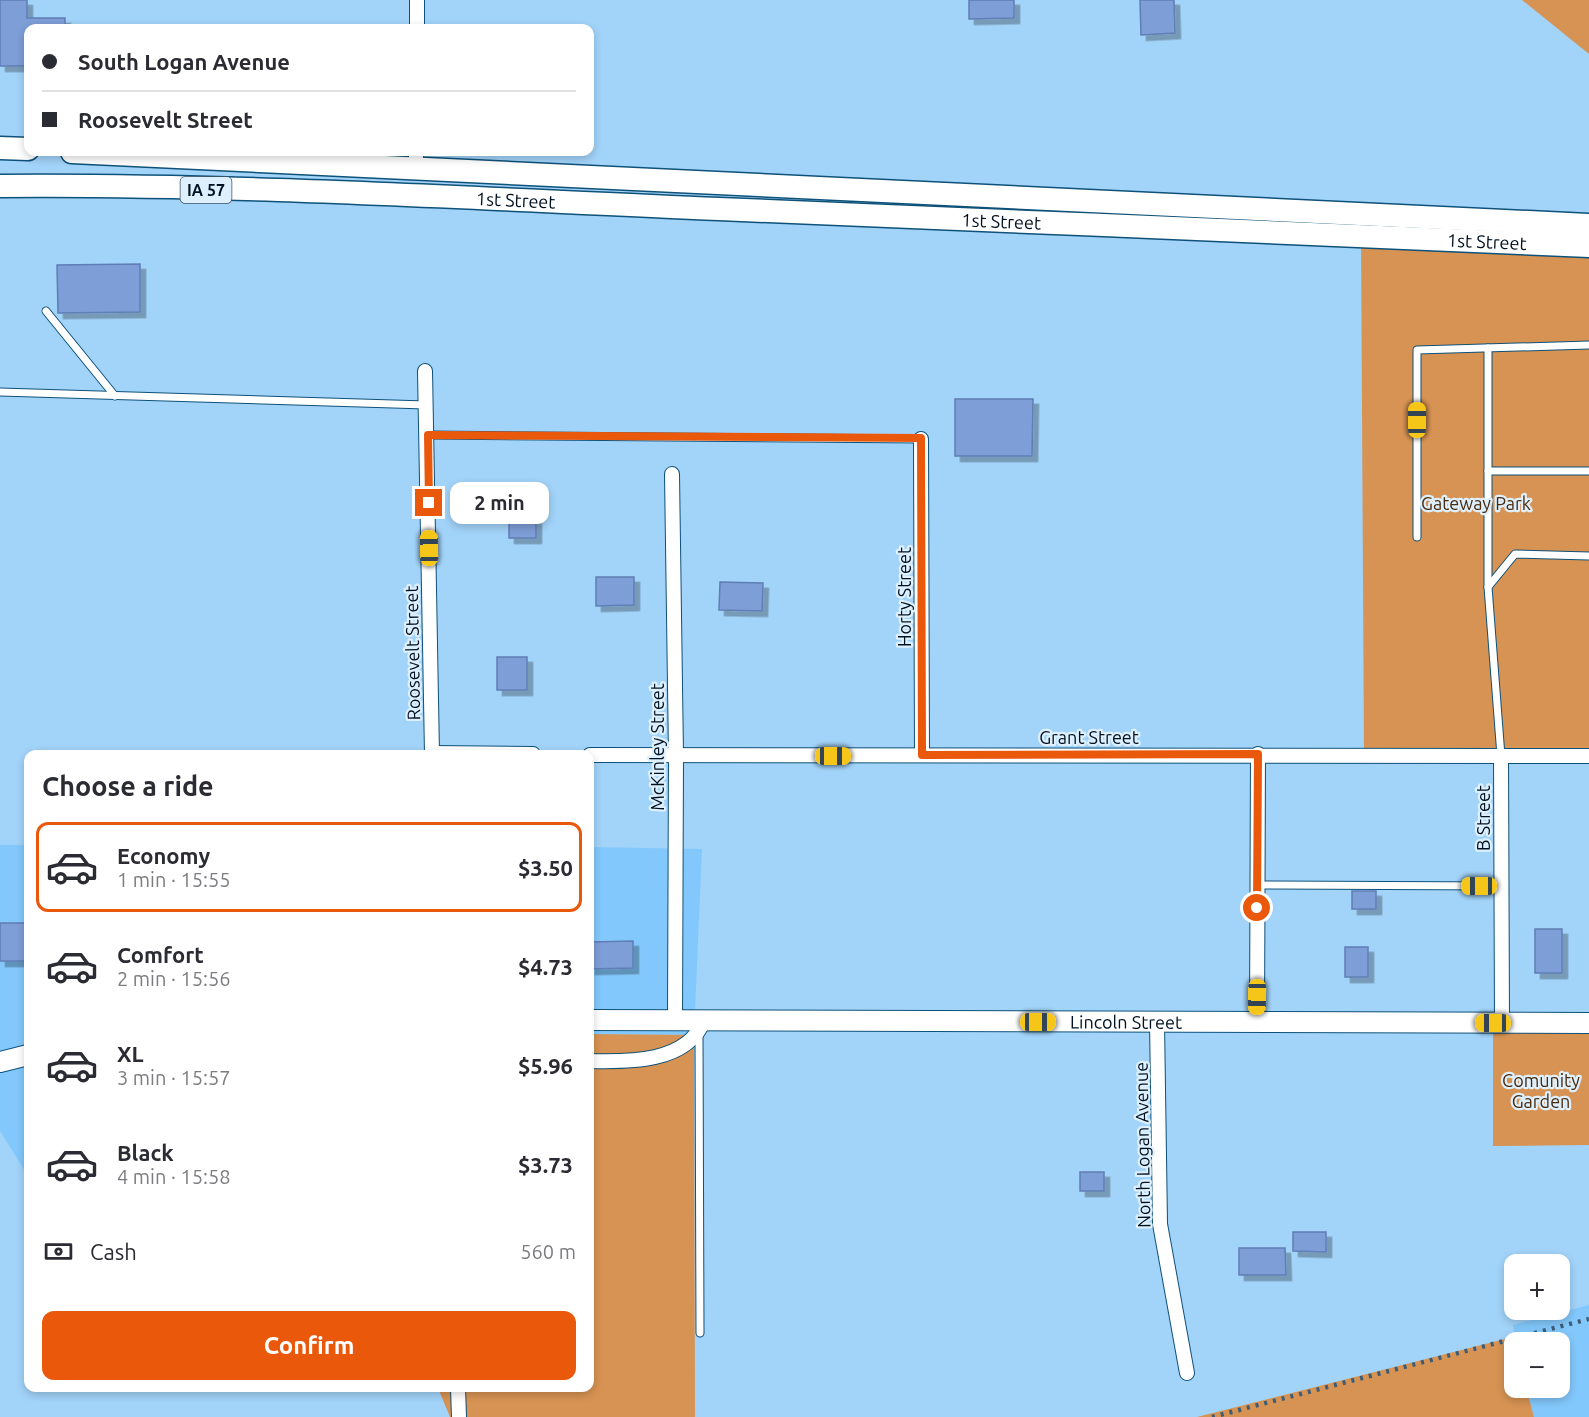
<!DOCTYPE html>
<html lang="en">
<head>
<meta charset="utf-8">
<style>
	:root { --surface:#fff; --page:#f2f2f3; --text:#2b2b33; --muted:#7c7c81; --line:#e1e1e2; --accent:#ea580c }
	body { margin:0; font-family:Ubuntu,sans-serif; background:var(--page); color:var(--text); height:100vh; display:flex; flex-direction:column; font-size:22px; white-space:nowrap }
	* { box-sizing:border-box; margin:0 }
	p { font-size:20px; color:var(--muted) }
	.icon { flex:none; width:33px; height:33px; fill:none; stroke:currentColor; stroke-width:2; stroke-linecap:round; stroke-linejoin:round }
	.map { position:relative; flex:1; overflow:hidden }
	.drawer { position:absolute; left:24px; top:750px; width:570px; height:642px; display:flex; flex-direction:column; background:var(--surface); border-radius:12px; box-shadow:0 3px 9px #0003 }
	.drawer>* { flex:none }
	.hud { position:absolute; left:24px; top:24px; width:570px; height:132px; border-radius:12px; box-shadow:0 3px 9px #0003; display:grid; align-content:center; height:132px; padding:0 18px; background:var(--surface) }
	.controls { position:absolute; left:1504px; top:1254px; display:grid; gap:12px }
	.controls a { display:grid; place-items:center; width:66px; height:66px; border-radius:12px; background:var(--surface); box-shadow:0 3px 9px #0003; font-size:30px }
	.end { position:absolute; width:27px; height:27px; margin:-14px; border:8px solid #ea580c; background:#fff; box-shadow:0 0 0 3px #fff }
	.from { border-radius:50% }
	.bubble { position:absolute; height:42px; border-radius:12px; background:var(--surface); box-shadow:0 3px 9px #0003; font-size:20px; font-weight:700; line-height:42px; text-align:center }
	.car { position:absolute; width:18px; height:36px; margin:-18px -9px; border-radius:8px; box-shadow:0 0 4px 2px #0007; background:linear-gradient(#f5c518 24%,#345 0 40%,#f5c518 0 76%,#345 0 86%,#f5c518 0) }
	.hud b { display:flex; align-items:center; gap:21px; height:57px; font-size:22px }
	.hud b+b { border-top:2px solid var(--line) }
	.hud i { width:15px; height:15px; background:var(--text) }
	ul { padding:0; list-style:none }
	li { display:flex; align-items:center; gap:18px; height:90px; margin:0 12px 9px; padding:0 6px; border:3px solid transparent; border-radius:12px }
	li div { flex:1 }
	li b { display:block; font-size:22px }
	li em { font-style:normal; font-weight:700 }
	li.on { border-color:var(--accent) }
	li>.icon { width:54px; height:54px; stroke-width:1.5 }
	h2 { padding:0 18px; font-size:27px; line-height:72px }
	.pay { display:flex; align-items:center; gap:15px; height:66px; padding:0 18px; font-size:22px }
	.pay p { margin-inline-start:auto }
	.primary-button { display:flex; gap:12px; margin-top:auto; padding:12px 18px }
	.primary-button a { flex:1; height:69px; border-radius:12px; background:var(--accent); color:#fff; font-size:24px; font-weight:700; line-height:69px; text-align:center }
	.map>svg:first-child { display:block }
	.built { fill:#83c8fc }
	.green { fill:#d79353 }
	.building { fill:#7e9ed7; stroke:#5f7eb5; stroke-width:1.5; filter:url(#shadow) }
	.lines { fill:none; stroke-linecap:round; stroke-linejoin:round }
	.service-casing { stroke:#0e5179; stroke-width:9 }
	.minor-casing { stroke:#0e5179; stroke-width:16 }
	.secondary-casing { stroke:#0e5179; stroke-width:22 }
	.primary-casing { stroke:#0e5179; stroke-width:25 }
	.service { stroke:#fff; stroke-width:7 }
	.minor { stroke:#fff; stroke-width:14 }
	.secondary { stroke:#fff; stroke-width:20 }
	.primary { stroke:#fff; stroke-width:22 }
	.rail { stroke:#3f5c75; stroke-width:4.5; stroke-dasharray:3 6; stroke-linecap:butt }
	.route { stroke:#ea580c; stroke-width:8 }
	.labels { text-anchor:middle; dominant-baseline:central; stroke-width:4.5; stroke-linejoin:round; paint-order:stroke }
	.shield { fill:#def0fe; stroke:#435463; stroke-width:1.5 }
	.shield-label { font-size:16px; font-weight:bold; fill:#001121 }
	.street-label { font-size:18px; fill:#001121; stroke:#def0fe }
	.park-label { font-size:18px; fill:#4a2b0d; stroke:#def0fe }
</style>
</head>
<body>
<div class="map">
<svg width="1589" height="1417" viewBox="0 0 1589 1417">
	<defs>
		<filter id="shadow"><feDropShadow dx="5.5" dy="5.5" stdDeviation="0" flood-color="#0004"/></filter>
	</defs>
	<rect width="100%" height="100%" fill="#a2d3f9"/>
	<g class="built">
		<polygon points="0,845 28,845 28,1176 0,1131"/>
		<polygon points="590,847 702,849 694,1035 590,1034"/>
		<polygon points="1589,1305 1589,1417 1534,1417 1526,1388 1560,1388 1560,1342 1515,1344 1513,1325"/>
	</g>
	<g class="green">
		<polygon points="1522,0 1589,0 1589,54"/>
		<polygon points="1361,235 1589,251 1589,756 1364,755"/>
		<polygon points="1493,1023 1589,1023 1589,1145 1493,1146"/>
		<polygon points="590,1034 694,1035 695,1417 450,1417 438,1388 590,1388"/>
		<polygon points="1513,1337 1515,1388 1526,1388 1534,1417 1197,1417"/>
	</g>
	<g class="building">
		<polygon points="0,0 27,0 27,18 65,18 65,28 28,28 28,66 0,66"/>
		<polygon points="969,0 1014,0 1014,18 969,19"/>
		<polygon points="1140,0 1174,0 1175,33 1141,35"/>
		<polygon points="140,264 140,312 58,313 57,265"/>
		<polygon points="955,399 1033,399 1032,456 955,456"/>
		<rect x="509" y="485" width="27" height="53"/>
		<polygon points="596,577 634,577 634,605 596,606"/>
		<polygon points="720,582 763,583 762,611 719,610"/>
		<rect x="497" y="657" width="30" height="33"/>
		<rect x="1352" y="891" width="24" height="18"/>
		<rect x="0" y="923" width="28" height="38"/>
		<rect x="1535" y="929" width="27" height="44"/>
		<polygon points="633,941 633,968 590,969 590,942"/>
		<rect x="1345" y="947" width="23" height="30"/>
		<rect x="1080" y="1172" width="24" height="19"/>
		<polygon points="1293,1232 1326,1232 1326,1252 1293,1251"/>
		<polygon points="1239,1248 1285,1248 1286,1275 1239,1275"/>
	</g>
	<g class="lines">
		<g class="service-casing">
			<g id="service">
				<polyline points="46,311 115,396"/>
				<polyline points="1488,348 1488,587"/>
				<polyline points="0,392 426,405"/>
				<polyline points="428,435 921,439"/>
				<polyline points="1488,471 1589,471"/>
				<polyline points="1417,537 1417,350 1589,345"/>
				<polyline points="1501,756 1488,587 1515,554 1589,556"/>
				<polyline points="1257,885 1501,886"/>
				<polyline points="699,1034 700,1333"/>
			</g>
		</g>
		<g class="minor-casing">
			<g id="minor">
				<polyline points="417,28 417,0"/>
				<polyline points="416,170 416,152"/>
				<polyline points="425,371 432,754"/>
				<polyline points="921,439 922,755"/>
				<polyline points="672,474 676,756 675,1020"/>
				<polyline points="432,753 533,754"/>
				<polyline points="590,755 1589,756"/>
				<polyline points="1501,756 1502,1023"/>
				<polyline points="1157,1022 1160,1224 1187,1373"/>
				<polyline points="1257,1023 1258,754"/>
				<path d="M590 1061C628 1062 688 1063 704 1020"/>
				<polyline points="458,1388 459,1417"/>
			</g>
		</g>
		<g class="secondary-casing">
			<g id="secondary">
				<path id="s1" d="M590 1020 1589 1023"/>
				<polyline points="0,1062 28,1055"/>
			</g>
		</g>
		<g class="primary-casing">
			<g id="primary">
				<polyline points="0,148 28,149"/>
				<polyline points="72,152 1589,225"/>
				<path id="s2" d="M0 186C239 184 480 199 719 209 1009 222 1299 232 1589 246"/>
			</g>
		</g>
		<use href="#service" class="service"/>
		<use href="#minor" class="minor"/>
		<use href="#secondary" class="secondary"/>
		<use href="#primary" class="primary"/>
		<polyline class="rail" points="1212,1417 1589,1319"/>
	</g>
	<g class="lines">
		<polyline class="route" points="429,503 428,435 921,438 922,755 1258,754 1257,908"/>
	</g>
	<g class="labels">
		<rect class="shield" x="180.5" y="177" width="51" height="26" rx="4.5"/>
		<g class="shield-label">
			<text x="206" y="190">IA 57</text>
		</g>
		<g class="street-label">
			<text stroke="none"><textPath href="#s2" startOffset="516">1st Street</textPath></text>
			<text stroke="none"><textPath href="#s2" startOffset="1002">1st Street</textPath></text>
			<text stroke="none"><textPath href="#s2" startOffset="1488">1st Street</textPath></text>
			<text transform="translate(904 597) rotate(-90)">Horty Street</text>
			<text transform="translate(412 653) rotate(-91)">Roosevelt Street</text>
			<text x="1089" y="737">Grant Street</text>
			<text transform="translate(657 747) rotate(-90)">McKinley Street</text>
			<text transform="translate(1483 818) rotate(-90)">B Street</text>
			<text stroke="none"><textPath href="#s1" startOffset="536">Lincoln Street</textPath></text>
			<text transform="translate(1142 1145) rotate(-91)">North Logan Avenue</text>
		</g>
		<g class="park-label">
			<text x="1476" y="503">Gateway Park</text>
			<text x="1541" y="1080">Comunity<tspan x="1541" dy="21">Garden</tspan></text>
		</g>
	</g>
</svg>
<div class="controls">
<a>+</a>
<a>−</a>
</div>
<i class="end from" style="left:1257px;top:908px"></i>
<i class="end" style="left:429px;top:503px"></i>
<div class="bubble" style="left:450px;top:482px;width:99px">2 min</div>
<i class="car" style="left:1417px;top:420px;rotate:0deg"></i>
<i class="car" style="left:429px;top:548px;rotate:359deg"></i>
<i class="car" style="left:833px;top:756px;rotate:90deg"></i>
<i class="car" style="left:1479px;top:886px;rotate:270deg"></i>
<i class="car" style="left:1257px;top:997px;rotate:181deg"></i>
<i class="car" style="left:1038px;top:1022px;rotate:90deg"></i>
<i class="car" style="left:1493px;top:1023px;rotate:270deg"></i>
<div class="hud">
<b><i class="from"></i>South Logan Avenue</b>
<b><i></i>Roosevelt Street</b>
</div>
<section class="drawer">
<h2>Choose a ride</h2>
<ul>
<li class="on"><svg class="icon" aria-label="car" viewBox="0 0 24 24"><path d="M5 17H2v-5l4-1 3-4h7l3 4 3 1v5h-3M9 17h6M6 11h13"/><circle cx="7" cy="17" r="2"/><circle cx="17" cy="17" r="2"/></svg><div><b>Economy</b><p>1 min · 15:55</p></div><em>$3.50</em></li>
<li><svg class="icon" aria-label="car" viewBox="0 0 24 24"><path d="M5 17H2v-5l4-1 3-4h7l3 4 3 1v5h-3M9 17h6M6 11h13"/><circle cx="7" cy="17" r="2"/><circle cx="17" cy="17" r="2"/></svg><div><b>Comfort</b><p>2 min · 15:56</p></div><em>$4.73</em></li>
<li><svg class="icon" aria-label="car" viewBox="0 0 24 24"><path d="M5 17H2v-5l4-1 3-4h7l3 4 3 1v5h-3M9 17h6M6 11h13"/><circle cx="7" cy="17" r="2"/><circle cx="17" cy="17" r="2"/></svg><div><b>XL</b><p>3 min · 15:57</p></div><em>$5.96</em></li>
<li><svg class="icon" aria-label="car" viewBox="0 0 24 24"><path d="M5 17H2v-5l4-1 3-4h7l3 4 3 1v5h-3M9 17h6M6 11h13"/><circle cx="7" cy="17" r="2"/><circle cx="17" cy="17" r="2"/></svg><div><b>Black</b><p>4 min · 15:58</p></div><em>$3.73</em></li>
</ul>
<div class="pay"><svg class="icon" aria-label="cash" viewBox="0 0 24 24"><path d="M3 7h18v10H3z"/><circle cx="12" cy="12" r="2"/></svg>Cash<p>560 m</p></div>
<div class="primary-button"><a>Confirm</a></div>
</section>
</div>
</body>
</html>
